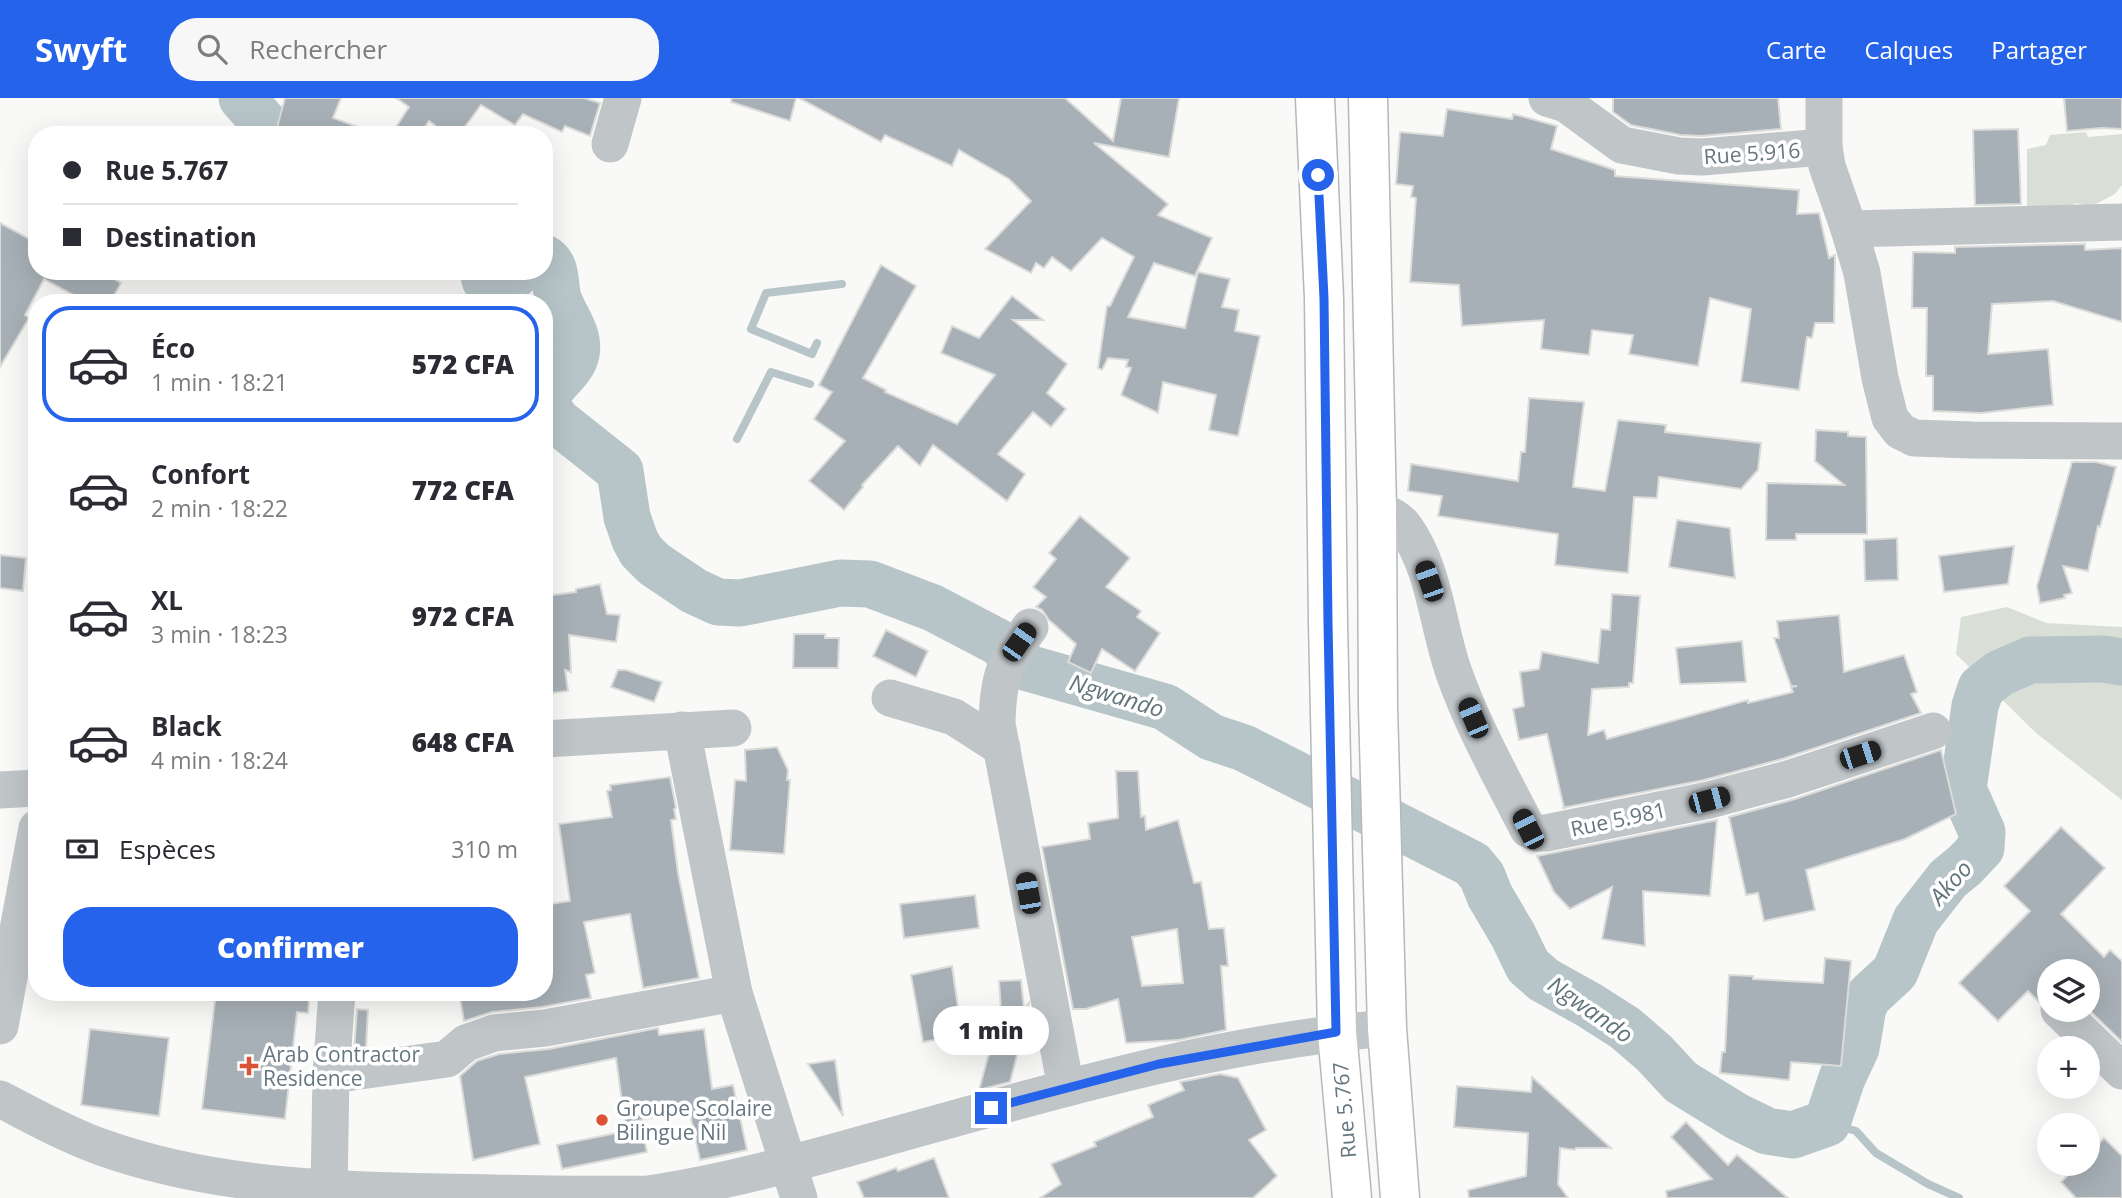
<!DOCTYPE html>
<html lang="fr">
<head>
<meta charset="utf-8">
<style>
	:root { --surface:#fff; --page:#f7f7f7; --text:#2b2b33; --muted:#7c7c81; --line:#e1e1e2; --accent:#2563eb }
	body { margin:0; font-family:"Open Sans",sans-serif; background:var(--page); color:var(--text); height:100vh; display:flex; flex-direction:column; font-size:26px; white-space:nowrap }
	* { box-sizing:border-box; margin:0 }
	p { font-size:23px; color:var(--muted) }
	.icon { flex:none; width:38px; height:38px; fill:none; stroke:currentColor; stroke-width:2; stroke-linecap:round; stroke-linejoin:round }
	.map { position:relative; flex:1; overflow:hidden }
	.details { position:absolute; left:28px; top:196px; width:525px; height:707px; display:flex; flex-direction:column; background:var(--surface); border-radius:28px; box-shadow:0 7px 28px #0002 }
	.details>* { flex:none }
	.banner { position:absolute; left:28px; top:28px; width:525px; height:154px; border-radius:28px; box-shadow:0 7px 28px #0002; display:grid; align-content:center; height:154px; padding:0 35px; background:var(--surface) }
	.buttons { position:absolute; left:2037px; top:861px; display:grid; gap:14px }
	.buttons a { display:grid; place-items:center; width:63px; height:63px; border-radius:50%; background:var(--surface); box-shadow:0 7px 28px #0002; font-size:35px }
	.end { position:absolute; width:32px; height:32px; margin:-16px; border:9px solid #2563eb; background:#fff; box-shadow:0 0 0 4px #fff }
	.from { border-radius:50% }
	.bubble { position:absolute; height:49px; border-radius:24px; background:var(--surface); box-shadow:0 7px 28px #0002; font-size:23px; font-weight:800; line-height:49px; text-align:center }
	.car { position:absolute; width:21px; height:42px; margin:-21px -10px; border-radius:9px; box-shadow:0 0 5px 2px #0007; background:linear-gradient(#222 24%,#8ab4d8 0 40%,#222 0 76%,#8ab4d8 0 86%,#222 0) }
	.banner b { display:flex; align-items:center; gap:24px; height:66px; font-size:26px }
	.banner b+b { border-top:2px solid var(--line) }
	.banner i { width:18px; height:18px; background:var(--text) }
	ul { padding:12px 0 0; list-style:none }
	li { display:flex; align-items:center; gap:21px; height:116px; margin:0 14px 10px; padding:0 21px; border:4px solid transparent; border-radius:28px }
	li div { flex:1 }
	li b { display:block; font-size:26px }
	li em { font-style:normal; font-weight:800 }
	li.on { border-color:var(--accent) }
	li>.icon { width:63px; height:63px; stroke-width:1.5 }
	.pay { display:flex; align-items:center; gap:18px; height:77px; padding:0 35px; font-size:26px }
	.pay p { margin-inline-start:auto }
	.button { display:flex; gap:14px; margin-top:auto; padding:14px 35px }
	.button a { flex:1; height:80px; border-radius:28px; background:var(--accent); color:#fff; font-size:28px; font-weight:800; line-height:80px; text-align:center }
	header { display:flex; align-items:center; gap:42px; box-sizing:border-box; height:98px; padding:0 35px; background:var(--accent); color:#fff }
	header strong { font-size:33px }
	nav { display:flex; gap:38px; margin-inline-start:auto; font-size:24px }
	.search { width:490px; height:63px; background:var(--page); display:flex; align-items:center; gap:18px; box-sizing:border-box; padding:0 24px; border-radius:28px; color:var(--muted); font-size:26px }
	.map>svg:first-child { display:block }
	.green { fill:#d9ded6 }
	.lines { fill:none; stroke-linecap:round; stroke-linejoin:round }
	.stream { stroke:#b8c5c8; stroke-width:8 }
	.river { stroke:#b8c5c8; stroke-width:47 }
	.building { fill:#a7b0b6; stroke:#dbdbd9; stroke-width:2; fill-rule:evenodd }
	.highway-casing { stroke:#b4b8bb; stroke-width:41 }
	.minor { stroke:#c0c5c8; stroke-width:37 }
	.highway { stroke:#fff; stroke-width:38 }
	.route { stroke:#2563eb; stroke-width:9 }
	.poi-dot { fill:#db5335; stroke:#fff; stroke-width:2.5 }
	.labels { text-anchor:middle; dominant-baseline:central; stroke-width:7; stroke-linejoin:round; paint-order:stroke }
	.street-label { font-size:21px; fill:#657680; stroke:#fff }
	.poi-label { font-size:21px; fill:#657680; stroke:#fff; text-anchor:start }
	.water-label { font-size:23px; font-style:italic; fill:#60747a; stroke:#fff }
</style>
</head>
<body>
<header>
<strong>Swyft</strong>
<div class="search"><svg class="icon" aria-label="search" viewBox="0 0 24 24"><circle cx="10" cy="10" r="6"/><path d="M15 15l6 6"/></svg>Rechercher</div>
<nav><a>Carte</a><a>Calques</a><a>Partager</a></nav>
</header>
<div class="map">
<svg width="2122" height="1100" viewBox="0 0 2122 1100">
	<rect width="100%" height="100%" fill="#f9f9f7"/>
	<g class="green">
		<polygon points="2086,34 2088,39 2122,36 2122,87 2115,96 2096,106 2087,108 2076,105 2060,114 2027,118 2027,51 2046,47 2050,37"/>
		<polygon points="2007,509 2046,525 2122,529 2122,702 2036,635 1956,556 1961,519"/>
	</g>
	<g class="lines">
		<g class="stream">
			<polyline points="817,245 812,256 751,231 766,195 842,186"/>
			<polyline points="737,341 771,274 810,286"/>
			<polyline points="1827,1025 1856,1033 1876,1055 1928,1086 1959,1100"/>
		</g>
		<g class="river">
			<polyline points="242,0 275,37"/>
			<path d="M544 160C558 168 554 186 558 200 564 220 584 239 574 262 568 277 544 290 546 307L557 323 620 373 627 419 635 442 641 453 654 466 694 493 718 504 740 505 840 485 870 486 933 510 998 544 1028 570 1165 609 1211 639 1244 650 1472 766 1482 778 1490 798 1513 837 1528 868 1544 882 1589 907 1625 930 1654 955 1681 984 1738 1019 1767 1033 1793 1037 1827 1025 1842 980 1856 950 1863 909 1869 898 1895 874 1916 822 1948 781 1965 767 1981 750 1982 734 1963 691 1975 608 1981 590 2000 575 2030 562 2104 561 2122 564"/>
			<path d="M483 173 485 182C499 186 509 184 519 173"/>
		</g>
	</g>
	<g class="building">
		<polygon points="285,0 341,0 333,20 372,34 372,37 275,37"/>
		<polygon points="396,0 584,0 600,5 590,38 565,28 562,34 523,16 515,27 481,7 459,37 447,37 429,23 420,37 391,37 409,9"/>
		<polygon points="732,0 796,0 790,23 731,4"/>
		<polygon points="799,0 1065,0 1113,43 1121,0 1179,0 1169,59 1094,45 1168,106 1158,117 1212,140 1195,178 1154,165 1128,219 1185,230 1198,174 1230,181 1222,209 1239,212 1235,233 1260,238 1238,338 1209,332 1216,297 1163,284 1158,315 1121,297 1131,270 1126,269 1128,262 1108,260 1102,272 1098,270 1107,208 1110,208 1134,159 1102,140 1071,173 1052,159 1044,170 1036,165 1031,175 985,151 1031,103 1009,81 959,52 952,68 885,37 881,44"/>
		<polygon points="1613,0 1778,0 1781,31 1702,38 1681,37 1631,27 1613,14"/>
		<polygon points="2064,0 2122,0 2122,31 2101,30 2067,33"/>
		<polygon points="1447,11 1512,21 1513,16 1557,28 1551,51 1615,72 1615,78 1799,92 1797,116 1819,115 1829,160 1835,157 1834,225 1815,225 1812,240 1807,239 1799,292 1741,284 1751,211 1710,200 1698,268 1629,256 1633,237 1592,232 1589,257 1541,251 1544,222 1462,228 1459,187 1410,184 1416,100 1411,99 1413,88 1396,86 1400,34 1443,38"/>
		<polygon points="2018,31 2021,106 1975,107 1973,32"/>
		<polygon points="0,125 37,145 37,173 100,173 121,185 110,205 88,205 44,181 25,217 29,220 0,269"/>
		<polygon points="2085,146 2085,152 2122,150 2122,224 2053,203 1992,206 1988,256 2048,251 2053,307 1981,315 1933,313 1933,278 1926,278 1927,210 1912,210 1913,154 1955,155 1955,149"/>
		<polygon points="881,167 916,188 863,280 886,292 885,294 957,326 995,277 941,255 952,228 979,240 1012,198 1043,222 1013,222 1067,266 1047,295 1066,311 1051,329 1033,314 998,356 1025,376 1007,403 933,347 920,368 898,348 862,387 863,389 844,412 809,383 845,343 814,321 832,294 819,287"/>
		<polygon points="1529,300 1584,304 1573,389 1605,393 1618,322 1666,327 1665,334 1761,345 1758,372 1741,391 1659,379 1657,400 1634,399 1628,475 1555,467 1558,436 1438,418 1442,398 1408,393 1411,366 1518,383 1521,354 1525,354"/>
		<polygon points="1816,332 1848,334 1848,338 1866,339 1867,436 1796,436 1796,442 1766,442 1767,385 1844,387 1815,363"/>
		<polygon points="2072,364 2096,364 2116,369 2100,429 2098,428 2088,473 2063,468 2072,495 2064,497 2065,500 2040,505 2037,488"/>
		<polygon points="1080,418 1130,460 1106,489 1141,513 1137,519 1160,535 1135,573 1102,551 1091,575 1068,564 1076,546 1049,522 1042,512 1036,509 1046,499 1033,489 1056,461 1049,455"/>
		<polygon points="1677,422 1730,430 1735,480 1669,469"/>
		<polygon points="1897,440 1898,482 1865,483 1864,442"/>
		<polygon points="2014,448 2008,486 1944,494 1939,458"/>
		<polygon points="0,457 26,460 23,493 0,490"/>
		<polygon points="600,486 607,516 620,517 616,544 569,537 571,574 565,572 568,593 544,596 544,498 576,494 576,491"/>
		<polygon points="1612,496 1640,498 1633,585 1629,585 1629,589 1592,591 1588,637 1604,632 1607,641 1748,602 1748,605 1793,594 1791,589 1797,588 1791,588 1774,540 1779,540 1777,523 1839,517 1844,574 1904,557 1917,594 1911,596 1921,615 1782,661 1704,682 1562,710 1564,710 1547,636 1519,642 1513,611 1524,608 1520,574 1539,571 1542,554 1598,565 1601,531 1610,532"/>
		<polygon points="886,532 928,553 916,579 873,558"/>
		<polygon points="794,536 825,536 825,540 839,540 838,570 793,570"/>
		<polygon points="1742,543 1746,584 1680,586 1676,550"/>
		<polygon points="618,572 626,572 662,584 654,604 611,589"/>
		<polygon points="777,649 788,672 787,682 790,682 784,756 730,752 735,682 746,683 745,652"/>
		<polygon points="1941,652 1956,716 1905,741 1806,772 1815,812 1764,823 1758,795 1746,797 1729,719 1795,701"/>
		<path d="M1116 673H1138L1141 719 1145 718 1146 732 1178 722 1194 785 1201 784 1209 831 1224 830 1228 868H1221L1226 932 1179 942 1126 945 1118 901 1086 911H1073L1042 749 1090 741 1088 725 1118 720ZM1177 831 1183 885 1142 888 1132 839Z"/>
		<polygon points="670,679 676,710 674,711 676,721 671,722 678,775 699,880 643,890 630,816 584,824 595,875 586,877 591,900 542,909 492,914 464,923 459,894 544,894 544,807 570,803 559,726 612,719 607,693 611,692 610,687"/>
		<polygon points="1717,722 1710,798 1643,793 1645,848 1602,841 1612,789 1570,811 1554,794 1537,758"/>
		<polygon points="2061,729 2105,770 2061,816 2104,859 2110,852 2122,863 2122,944 2088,911 2088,873 2049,873 2049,894 2039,904 2028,893 1998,923 1959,885 2030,813 2004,788"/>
		<polygon points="975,797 979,830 904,840 900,806"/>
		<polygon points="1825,860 1851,863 1841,968 1791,964 1789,982 1720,975 1722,954 1725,954 1729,877 1753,878 1753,881 1823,885"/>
		<polygon points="952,868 962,937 923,944 911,877"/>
		<polygon points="1021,882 1024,911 1029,905 1025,927 1010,984 979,992 988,959 1010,930 995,932 1001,911 999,883"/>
		<polygon points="216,894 310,894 308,915 297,914 285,1021 202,1011"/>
		<polygon points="357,911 368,912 366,951 354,953"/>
		<polygon points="658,930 659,937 704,931 712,991 733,987 747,1052 700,1062 689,1011 625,1026 616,960 525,979 540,1046 473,1062 460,978 477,963 499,956 549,951"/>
		<polygon points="90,931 169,940 159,1018 81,1007"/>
		<polygon points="835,962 843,1018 808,966"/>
		<polygon points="1220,976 1238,980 1266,1032 1249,1042 1277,1078 1253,1100 1040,1100 1061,1086 1051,1066 1096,1048 1094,1044 1153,1019 1148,1007 1184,992 1180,984"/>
		<polygon points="1532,979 1611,1050 1576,1050 1575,1052 1560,1050 1558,1086 1568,1100 1469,1100 1468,1092 1526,1078 1528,1035 1454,1029 1457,988 1531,994"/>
		<polygon points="1686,1024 1728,1067 1737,1057 1788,1100 1667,1100 1666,1093 1712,1081 1671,1039"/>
		<polygon points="642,1030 647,1054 562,1071 557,1047"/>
		<polygon points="2104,1040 2122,1058 2122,1100 2076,1100 2061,1084 2079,1066 2088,1066 2088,1057"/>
		<polygon points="934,1060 949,1100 864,1100 857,1084 896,1070 898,1073"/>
	</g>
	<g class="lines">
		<g class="highway-casing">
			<g id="highway">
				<polyline points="1315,0 1324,200 1328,525 1337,934 1352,1100"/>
				<polyline points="1368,0 1377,411 1378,609 1387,930 1400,1100"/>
			</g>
		</g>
		<g class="minor">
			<polyline points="1547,0 1566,6 1622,47 1679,58 1702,59 1824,49 1827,68 1849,131 2122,124"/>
			<polyline points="1824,0 1824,49"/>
			<polyline points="610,46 623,0"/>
			<polyline points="1849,131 1862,175 1880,280 1890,320 1900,333 1914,340 1972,342 2122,343"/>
			<path d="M1377 411C1386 415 1397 419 1404 428 1435 470 1437 527 1454 575 1473 629 1502 680 1528 731L1537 735H1546L1709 702 1788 681 1933 633"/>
			<path d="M1030 529C1003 567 998 580 997 626L1066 990"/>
			<polyline points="890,600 954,619 1002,650"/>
			<polyline points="544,641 733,630"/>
			<polyline points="0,692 37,690"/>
			<polyline points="734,895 799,1100"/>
			<polyline points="2059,912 2122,973"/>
			<polyline points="0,928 37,730"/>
			<polyline points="331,977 447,961 466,945 494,935 545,930 734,895 682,632"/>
			<path d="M0 1001C33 1018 65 1036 101 1049 210 1088 326 1092 441 1094 510 1095 579 1097 648 1096 735 1083 820 1058 906 1034 1064 990 1223 944 1387 930"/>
			<polyline points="329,1092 331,977 337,894"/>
		</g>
		<use href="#highway" class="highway"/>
	</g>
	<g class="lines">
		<polyline class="route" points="991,1010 1159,966 1336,934 1328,525 1324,200 1318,77"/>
	</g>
	<g class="poi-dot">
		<path d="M245.5 957.5h7v7h7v7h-7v7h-7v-7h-7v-7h7z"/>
		<circle cx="602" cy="1022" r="7"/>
	</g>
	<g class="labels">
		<g class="street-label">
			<text transform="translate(1752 55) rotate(-4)">Rue 5.916</text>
			<text transform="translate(1618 721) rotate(-12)">Rue 5.981</text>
			<text transform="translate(1344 1012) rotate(-95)">Rue 5.767</text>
		</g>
		<g class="poi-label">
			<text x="263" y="956">Arab Contractor<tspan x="263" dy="24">Residence</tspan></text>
			<text x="616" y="1010">Groupe Scolaire<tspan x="616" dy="24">Bilingue Nil</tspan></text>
		</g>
		<g class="water-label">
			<text transform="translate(1117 597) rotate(17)">Ngwando</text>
			<text transform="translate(1950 784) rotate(-48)">Akoo</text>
			<text transform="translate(1591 911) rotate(35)">Ngwando</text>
		</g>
	</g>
</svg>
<div class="buttons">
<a><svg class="icon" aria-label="layers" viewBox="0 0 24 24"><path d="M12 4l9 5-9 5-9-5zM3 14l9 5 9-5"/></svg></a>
<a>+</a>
<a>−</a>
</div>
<i class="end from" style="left:1318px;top:77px"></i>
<i class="end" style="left:991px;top:1010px"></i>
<div class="bubble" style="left:933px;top:908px;width:116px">1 min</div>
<i class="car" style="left:1429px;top:483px;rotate:341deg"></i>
<i class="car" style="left:1019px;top:544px;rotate:35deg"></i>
<i class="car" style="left:1473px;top:620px;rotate:337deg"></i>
<i class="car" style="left:1860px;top:657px;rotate:72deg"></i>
<i class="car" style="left:1709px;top:702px;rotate:75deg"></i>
<i class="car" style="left:1528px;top:731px;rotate:333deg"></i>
<i class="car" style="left:1028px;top:795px;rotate:350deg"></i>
<div class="banner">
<b><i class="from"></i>Rue 5.767</b>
<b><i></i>Destination</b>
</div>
<section class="details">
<ul>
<li class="on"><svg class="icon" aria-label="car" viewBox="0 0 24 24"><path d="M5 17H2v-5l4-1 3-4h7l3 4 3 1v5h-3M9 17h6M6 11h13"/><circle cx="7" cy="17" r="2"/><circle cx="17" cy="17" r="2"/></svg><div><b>Éco</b><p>1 min · 18:21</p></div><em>572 CFA</em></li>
<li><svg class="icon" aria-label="car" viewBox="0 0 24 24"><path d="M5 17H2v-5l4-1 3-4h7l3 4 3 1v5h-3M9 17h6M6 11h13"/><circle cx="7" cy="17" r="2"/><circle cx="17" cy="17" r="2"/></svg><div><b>Confort</b><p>2 min · 18:22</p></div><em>772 CFA</em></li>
<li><svg class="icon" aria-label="car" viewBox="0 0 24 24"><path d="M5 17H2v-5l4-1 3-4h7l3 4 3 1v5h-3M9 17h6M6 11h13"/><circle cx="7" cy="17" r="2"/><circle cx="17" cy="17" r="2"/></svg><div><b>XL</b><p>3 min · 18:23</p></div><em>972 CFA</em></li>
<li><svg class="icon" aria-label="car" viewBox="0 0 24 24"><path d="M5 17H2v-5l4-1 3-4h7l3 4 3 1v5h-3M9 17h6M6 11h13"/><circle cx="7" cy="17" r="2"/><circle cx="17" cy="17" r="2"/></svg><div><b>Black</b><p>4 min · 18:24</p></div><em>648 CFA</em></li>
</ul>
<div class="pay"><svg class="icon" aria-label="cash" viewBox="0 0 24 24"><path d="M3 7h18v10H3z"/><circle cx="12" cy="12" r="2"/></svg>Espèces<p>310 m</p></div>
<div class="button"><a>Confirmer</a></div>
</section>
</div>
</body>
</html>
